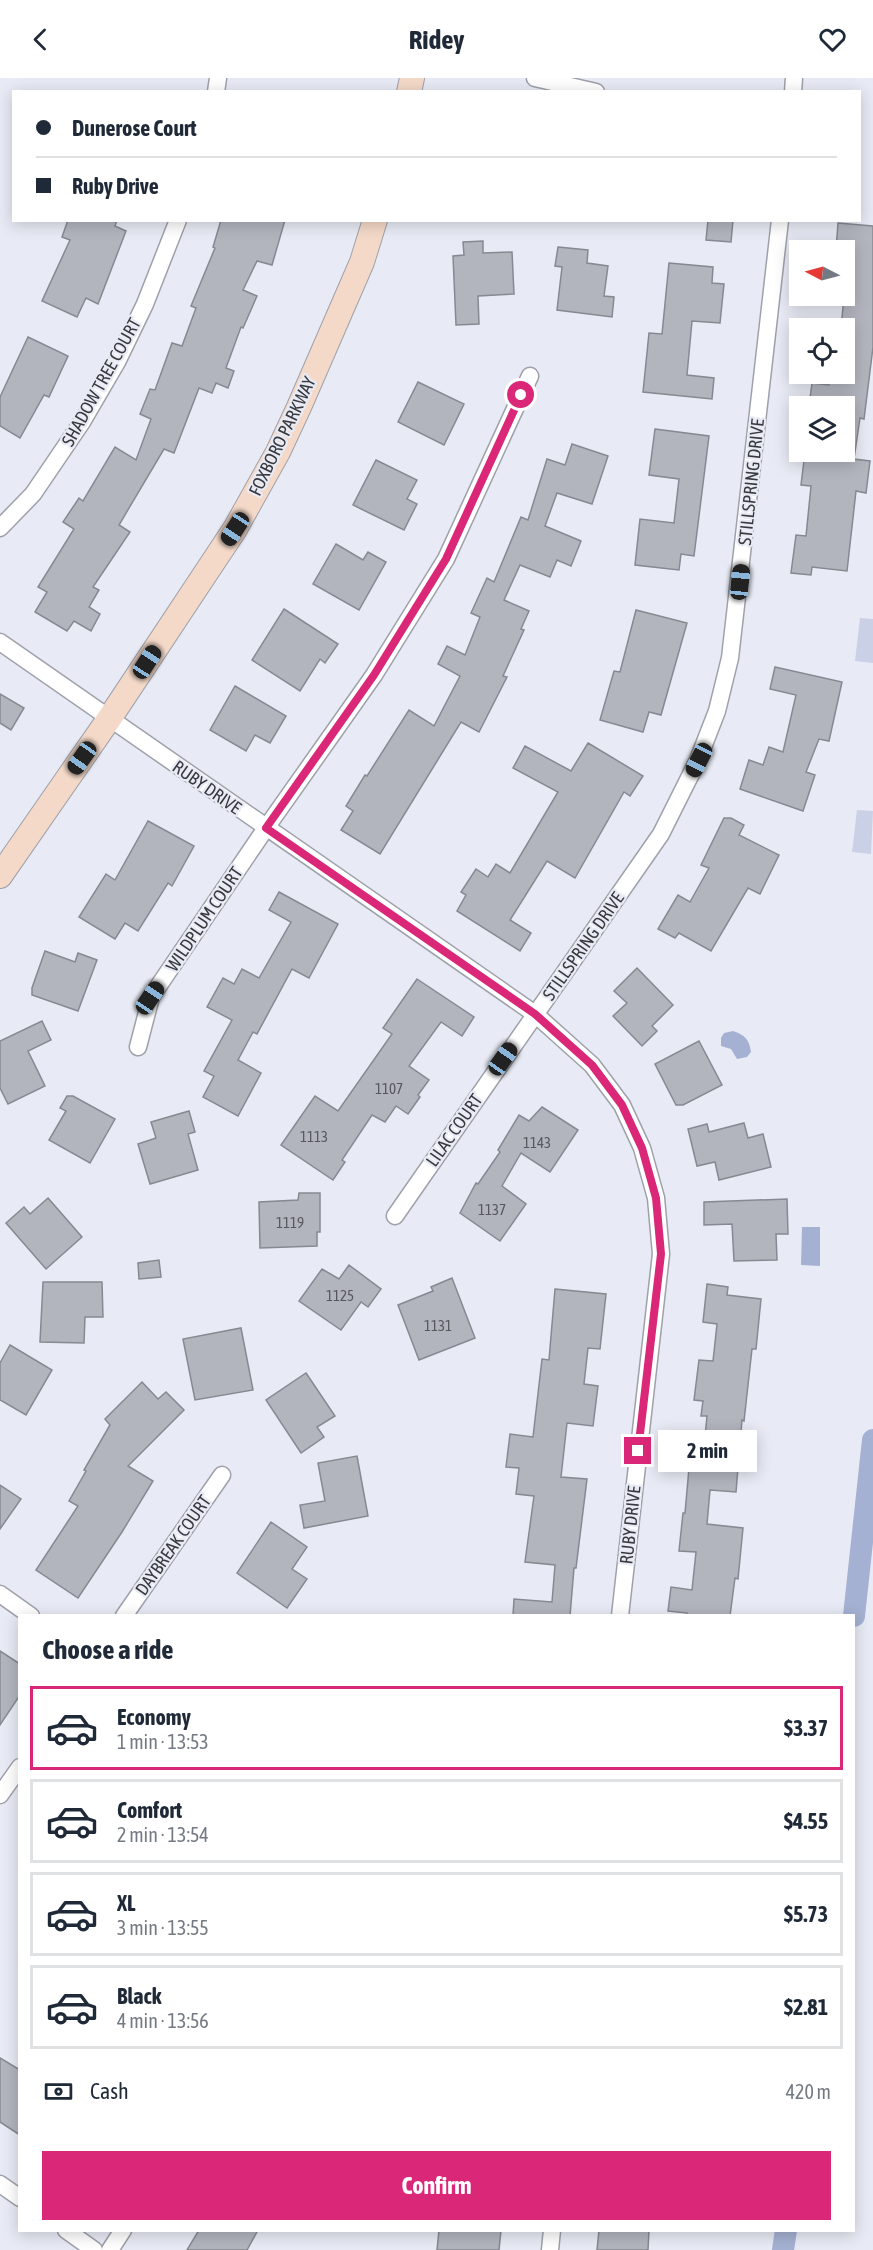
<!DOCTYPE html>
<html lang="en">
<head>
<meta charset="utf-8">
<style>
	:root { --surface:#fff; --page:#f6f6f7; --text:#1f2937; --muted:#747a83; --line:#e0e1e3; --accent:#db2777 }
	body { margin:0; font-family:"Asap Condensed",sans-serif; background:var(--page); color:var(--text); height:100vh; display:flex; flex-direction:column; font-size:22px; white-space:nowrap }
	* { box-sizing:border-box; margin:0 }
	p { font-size:20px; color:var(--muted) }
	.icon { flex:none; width:33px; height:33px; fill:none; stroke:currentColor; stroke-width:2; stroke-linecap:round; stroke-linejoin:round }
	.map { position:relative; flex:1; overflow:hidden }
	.drawer { position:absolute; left:18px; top:1536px; width:837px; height:618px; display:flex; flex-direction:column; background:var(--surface); border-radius:0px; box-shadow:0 3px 15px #0003 }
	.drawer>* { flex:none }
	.guide { position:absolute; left:12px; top:12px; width:849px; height:132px; border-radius:0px; box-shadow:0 3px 15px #0003; display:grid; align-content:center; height:132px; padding:0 24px; background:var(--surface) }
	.needle { width:39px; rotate:276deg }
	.fabs { position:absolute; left:789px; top:162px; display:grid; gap:12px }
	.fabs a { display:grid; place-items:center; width:66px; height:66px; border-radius:0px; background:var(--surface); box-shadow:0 3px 15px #0003; font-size:30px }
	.end { position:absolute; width:27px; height:27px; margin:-14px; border:8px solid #db2777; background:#fff; box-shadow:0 0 0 3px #fff }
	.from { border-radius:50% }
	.bubble { position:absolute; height:42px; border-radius:0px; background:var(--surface); box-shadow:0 3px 15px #0003; font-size:20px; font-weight:700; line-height:42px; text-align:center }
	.car { position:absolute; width:18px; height:36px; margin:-18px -9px; border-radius:8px; box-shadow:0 0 4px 2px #0007; background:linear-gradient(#222 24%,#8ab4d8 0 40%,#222 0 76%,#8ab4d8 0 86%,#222 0) }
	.guide b { display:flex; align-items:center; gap:21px; height:57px; font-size:22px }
	.guide b+b { border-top:2px solid var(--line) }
	.guide i { width:15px; height:15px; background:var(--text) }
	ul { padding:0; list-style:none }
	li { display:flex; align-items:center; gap:18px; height:84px; margin:0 12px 9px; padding:0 12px; border:3px solid var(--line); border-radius:0px }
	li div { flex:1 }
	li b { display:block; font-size:22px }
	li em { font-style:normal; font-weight:700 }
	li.selected { border-color:var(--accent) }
	li>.icon { width:54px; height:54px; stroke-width:1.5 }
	h2 { padding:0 24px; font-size:27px; line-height:72px }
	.pay { display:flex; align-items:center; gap:15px; height:66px; padding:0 24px; font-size:22px }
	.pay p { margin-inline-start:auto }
	.action { display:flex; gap:12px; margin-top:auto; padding:12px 24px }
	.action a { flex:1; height:69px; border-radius:0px; background:var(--accent); color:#fff; font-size:24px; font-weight:700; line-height:69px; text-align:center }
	header { display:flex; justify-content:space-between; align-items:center; height:78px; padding:0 24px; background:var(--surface); font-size:27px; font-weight:700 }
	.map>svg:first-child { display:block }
	.green { fill:#cad1e7 }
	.water { fill:#a5b1d2 }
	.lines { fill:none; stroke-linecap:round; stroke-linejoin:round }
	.canal { stroke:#a5b1d2; stroke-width:22 }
	.building { fill:#b2b5be; stroke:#868991; stroke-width:1.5 }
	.minor-casing { stroke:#9ea1aa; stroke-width:19 }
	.secondary-casing { stroke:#9ea1aa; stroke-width:26 }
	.minor { stroke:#fff; stroke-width:16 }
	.secondary { stroke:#f4d9c8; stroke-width:24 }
	.route { stroke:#db2777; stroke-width:8 }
	.labels { text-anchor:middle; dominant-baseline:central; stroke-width:4.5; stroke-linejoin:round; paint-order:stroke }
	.number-label { font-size:15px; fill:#56585c }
	.street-label { font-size:18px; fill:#37393c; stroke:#e8ebf5 }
</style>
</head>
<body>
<header><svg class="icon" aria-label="back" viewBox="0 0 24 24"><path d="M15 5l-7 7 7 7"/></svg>Ridey<svg class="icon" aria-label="heart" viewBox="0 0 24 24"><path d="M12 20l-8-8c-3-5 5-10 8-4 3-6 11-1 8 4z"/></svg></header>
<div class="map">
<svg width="873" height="2172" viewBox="0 0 873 2172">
	<rect width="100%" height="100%" fill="#e8ebf5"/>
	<g class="green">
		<polygon points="860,540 873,541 873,585 855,583"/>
		<polygon points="857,732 873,733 871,776 852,774"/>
	</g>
	<g class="water">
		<path d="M733 953C745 957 749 961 751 974L747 979 737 981 731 971 721 968V960L724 955Z"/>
		<polygon points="802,1149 820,1149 820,1188 801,1187"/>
	</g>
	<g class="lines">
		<g class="canal">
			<polyline points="854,1538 873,1362"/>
			<polyline points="783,2172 786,2152"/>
		</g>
	</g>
	<g class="building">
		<polygon points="68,142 117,142 115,148 126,153 98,226 86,220 77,239 42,223 70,162 62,159"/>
		<polygon points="221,142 285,142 272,187 257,183 243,212 257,218 243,250 241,249 226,290 234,293 228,310 216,305 212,315 199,310 174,375 164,371 119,447 130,454 93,509 99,512 89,529 100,536 91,553 74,543 67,553 35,534 47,514 38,509 74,451 63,444 79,420 83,423 115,369 136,382 151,341 140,336 150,311 155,312 172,265 182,268 196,230 191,228 215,170 213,169"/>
		<polygon points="708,142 733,142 731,164 706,162"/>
		<polygon points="838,145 873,148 873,269 864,341 860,340 854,381 870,383 866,415 856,413 847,493 812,489 811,497 791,495 796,457 806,458 811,408 801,407 805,374 844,374 844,328 809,328 812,305 829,307 830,296 844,296 844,250 841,250 844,218 844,172 836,172"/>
		<polygon points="483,163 483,175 512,174 514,216 478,218 479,246 456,247 453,178 464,177 463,164"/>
		<polygon points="558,169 588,172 587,185 608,188 604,218 614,219 612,239 557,232 562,189 555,188"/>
		<polygon points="669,185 713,189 712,205 724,206 720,245 692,243 687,297 714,300 712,321 643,314 649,255 662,256"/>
		<polygon points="28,259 68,278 49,319 44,317 20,360 0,348 0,319"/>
		<polygon points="418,304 464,326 444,367 398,344"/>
		<polygon points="655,351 709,358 694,478 681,476 679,492 635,487 640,441 674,445 679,401 649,397"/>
		<polygon points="572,366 608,378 592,426 557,415 545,448 581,463 571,488 557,482 550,499 520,487 504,522 529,533 521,551 524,552 503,598 507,599 479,654 461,644 380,776 341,752 353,733 346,728 365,697 367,698 409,632 434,648 460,598 438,586 447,568 465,577 480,539 471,535 487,500 494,504 521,439 528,442 547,381 565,387"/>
		<polygon points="376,382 417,402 407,421 417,426 404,452 353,427"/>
		<polygon points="336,466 363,482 368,474 386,484 359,532 313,506"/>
		<polygon points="284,531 338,566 325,585 320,581 300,613 252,582"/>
		<polygon points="636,532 687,545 661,637 649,634 643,654 600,642 614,593 620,594"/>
		<polygon points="775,589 842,604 829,663 819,661 806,694 815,697 803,733 740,711 749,682 763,687 769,669 783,674 796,617 770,611"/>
		<polygon points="235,608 286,638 270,665 255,657 246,673 210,652"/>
		<polygon points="0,616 24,630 11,652 0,645"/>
		<polygon points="588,665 643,698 630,718 624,714 575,800 547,783 510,842 531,855 520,873 457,833 466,817 461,814 476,791 488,799 496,786 510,795 558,714 513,690 525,668 571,693"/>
		<polygon points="724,740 731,740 744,747 739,757 779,777 760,816 748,810 711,873 679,855 675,860 658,851 678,817 690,824 709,790 701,787"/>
		<polygon points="148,743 194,768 172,808 168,805 138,853 125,845 115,861 79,839 106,796 115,802"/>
		<polygon points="279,814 338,846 309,900 292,891 257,956 253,954 238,982 261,995 238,1038 203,1019 214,998 204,993 232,942 207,929 223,900 234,906 242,891 259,900 291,844 269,832"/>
		<polygon points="45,873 75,884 78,875 97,882 78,933 32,917 32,910"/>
		<polygon points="637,890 673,927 652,948 657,953 642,968 613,938 627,925 614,913"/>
		<polygon points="417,901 474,939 462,958 441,944 409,988 429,1002 418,1017 420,1019 408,1036 396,1028 385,1044 372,1037 342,1082 345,1084 333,1102 281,1067 315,1018 338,1033 392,956 383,950"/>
		<polygon points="42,943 51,962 28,973 45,1008 8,1026 0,1010 0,963"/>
		<polygon points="699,963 722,1007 683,1027 676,1027 655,986"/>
		<polygon points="67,1018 73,1018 115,1041 90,1085 49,1062 66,1033 60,1030"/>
		<polygon points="542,1029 578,1052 550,1094 521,1075 502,1108 526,1126 500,1163 460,1135 476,1105 478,1106 500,1074 498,1072 519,1037 529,1043"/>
		<polygon points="189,1033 195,1054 188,1056 198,1092 150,1106 138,1066 156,1060 151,1044"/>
		<polygon points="744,1045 748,1060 763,1056 771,1089 719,1102 715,1084 697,1088 688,1051 707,1046 709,1054"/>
		<polygon points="299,1115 320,1115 320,1154 317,1154 317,1168 260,1170 259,1124 298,1122"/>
		<polygon points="48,1120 82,1159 46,1191 6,1145 24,1129 30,1136"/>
		<polygon points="787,1121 788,1156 776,1156 777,1182 734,1183 732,1146 704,1147 704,1124"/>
		<polygon points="159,1182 161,1199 139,1201 138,1185"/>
		<polygon points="349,1187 381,1211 368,1229 361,1224 341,1252 299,1223 322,1191 339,1201"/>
		<polygon points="452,1200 475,1260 419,1282 398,1227 433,1213 431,1209"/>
		<polygon points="43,1204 102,1204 103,1239 85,1239 84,1265 40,1264"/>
		<polygon points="707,1206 728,1209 727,1217 761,1221 756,1271 752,1271 744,1343 742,1342 736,1414 710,1412 707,1446 743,1450 738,1501 735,1500 730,1538 687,1538 687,1535 668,1533 671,1509 692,1512 696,1474 679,1473 683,1435 685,1435 690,1379 703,1380 707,1338 701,1338 703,1323 694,1322 699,1282 713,1283 717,1246 703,1244"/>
		<polygon points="555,1211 606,1216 600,1271 588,1270 584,1306 598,1308 593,1348 567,1345 561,1399 587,1401 576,1490 574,1490 570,1538 513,1538 514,1521 552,1524 555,1487 525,1484 534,1418 516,1416 519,1390 506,1389 510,1356 533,1359 542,1281 549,1282"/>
		<polygon points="241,1250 253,1312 195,1322 183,1261"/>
		<polygon points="10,1267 52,1292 26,1337 0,1322 0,1285"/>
		<polygon points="306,1295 335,1338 317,1349 324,1359 301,1375 266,1322"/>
		<polygon points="142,1304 158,1321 166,1314 184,1332 128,1388 153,1403 122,1454 78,1520 36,1492 78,1428 69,1423 86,1393 84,1392 110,1347 105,1341"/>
		<polygon points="357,1378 368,1438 304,1450 300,1427 325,1423 318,1385"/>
		<polygon points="0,1407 21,1421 0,1451"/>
		<polygon points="271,1444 307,1469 292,1491 307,1501 287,1530 237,1495"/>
		<polygon points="0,1573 20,1586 20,1617 0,1647"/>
		<polygon points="0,1980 20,1992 20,2057 0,2044"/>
		<polygon points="199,2152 258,2152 247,2172 187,2172"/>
		<polygon points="439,2152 501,2152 499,2172 437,2172"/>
		<polygon points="599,2152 649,2152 648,2172 597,2172"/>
	</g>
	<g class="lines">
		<g class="minor-casing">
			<g id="minor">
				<polyline points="535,0 596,14"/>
				<polyline points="216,14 218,0"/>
				<polyline points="793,14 794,0"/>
				<polyline points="0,450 33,416 82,344 117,284 145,226 178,142"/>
				<polyline points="0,564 535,936 592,987 622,1027 642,1070 656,1120 661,1176 620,1538"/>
				<polyline points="138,969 151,919 266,750 374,597 446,481 530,298"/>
				<polyline points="395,1138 661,756 698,682 717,633 730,580 780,142"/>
				<polyline points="0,1516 31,1538"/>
				<polyline points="124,1538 222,1397"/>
				<polyline points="0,1717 20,1689"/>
				<polyline points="0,2106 20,2120"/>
				<polyline points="66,2152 94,2172"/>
				<polyline points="110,2172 123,2152"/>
				<polyline points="550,2172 552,2152"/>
			</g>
		</g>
		<g class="secondary-casing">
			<g id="secondary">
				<polyline points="409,14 412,0"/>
				<polyline points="0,798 109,641 235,451 278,374 299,329 362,184 375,142"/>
			</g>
		</g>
		<use href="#minor" class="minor"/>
		<use href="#secondary" class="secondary"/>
	</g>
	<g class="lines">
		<polyline class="route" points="521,317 446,481 374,597 266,750 535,936 592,987 622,1027 642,1070 656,1120 661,1176 638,1373"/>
	</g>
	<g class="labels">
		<g class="number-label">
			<text x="389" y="1010">1107</text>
			<text x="314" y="1058">1113</text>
			<text x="537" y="1064">1143</text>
			<text x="492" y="1131">1137</text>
			<text x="290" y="1144">1119</text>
			<text x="340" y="1217">1125</text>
			<text x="438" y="1247">1131</text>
		</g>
		<g class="street-label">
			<text transform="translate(101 304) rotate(-61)">SHADOW TREE COURT</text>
			<text transform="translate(282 358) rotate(-64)">FOXBORO PARKWAY</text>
			<text transform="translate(751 404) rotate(-84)">STILLSPRING DRIVE</text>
			<text transform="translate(207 709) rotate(35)">RUBY DRIVE</text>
			<text transform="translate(204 841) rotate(-56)">WILDPLUM COURT</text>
			<text transform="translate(583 868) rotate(-55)">STILLSPRING DRIVE</text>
			<text transform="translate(454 1052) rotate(-55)">LILAC COURT</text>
			<text transform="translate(630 1447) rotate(-84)">RUBY DRIVE</text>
			<text transform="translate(173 1467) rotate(-55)">DAYBREAK COURT</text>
		</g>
	</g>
</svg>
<div class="fabs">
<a><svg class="needle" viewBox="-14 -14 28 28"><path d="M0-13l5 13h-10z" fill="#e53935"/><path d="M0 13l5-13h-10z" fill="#747a83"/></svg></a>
<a><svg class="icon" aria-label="locate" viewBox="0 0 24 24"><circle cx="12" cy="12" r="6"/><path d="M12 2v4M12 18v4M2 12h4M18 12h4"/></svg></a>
<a><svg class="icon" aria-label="layers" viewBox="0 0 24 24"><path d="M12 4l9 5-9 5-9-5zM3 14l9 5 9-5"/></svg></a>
</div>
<i class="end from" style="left:521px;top:317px"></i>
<i class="end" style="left:638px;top:1373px"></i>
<div class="bubble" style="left:658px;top:1352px;width:99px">2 min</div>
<i class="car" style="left:235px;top:451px;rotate:213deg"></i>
<i class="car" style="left:740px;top:504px;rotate:6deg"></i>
<i class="car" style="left:147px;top:584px;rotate:33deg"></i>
<i class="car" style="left:82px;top:680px;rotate:215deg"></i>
<i class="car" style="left:699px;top:682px;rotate:207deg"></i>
<i class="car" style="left:150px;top:920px;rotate:34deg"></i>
<i class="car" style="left:503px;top:981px;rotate:35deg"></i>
<div class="guide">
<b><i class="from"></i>Dunerose Court</b>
<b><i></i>Ruby Drive</b>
</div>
<section class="drawer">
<h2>Choose a ride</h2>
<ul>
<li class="selected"><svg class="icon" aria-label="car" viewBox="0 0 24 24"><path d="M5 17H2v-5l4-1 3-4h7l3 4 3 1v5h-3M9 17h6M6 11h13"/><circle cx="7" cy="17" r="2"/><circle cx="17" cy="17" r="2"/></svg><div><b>Economy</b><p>1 min · 13:53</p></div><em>$3.37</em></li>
<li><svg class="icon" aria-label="car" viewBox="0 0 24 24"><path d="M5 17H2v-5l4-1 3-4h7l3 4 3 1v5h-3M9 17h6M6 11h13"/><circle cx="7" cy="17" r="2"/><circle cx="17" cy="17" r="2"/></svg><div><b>Comfort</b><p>2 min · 13:54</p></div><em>$4.55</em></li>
<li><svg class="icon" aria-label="car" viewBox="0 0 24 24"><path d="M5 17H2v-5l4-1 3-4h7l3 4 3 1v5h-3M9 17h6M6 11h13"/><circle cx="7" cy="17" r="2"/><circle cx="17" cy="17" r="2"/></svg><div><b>XL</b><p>3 min · 13:55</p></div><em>$5.73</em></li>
<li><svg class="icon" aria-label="car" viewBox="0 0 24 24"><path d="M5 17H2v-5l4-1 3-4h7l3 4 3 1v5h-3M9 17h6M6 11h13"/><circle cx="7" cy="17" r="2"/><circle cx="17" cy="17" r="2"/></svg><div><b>Black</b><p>4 min · 13:56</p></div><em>$2.81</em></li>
</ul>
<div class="pay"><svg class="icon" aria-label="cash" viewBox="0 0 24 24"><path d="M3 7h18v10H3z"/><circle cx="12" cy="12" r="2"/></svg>Cash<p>420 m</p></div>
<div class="action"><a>Confirm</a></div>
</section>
</div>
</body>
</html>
